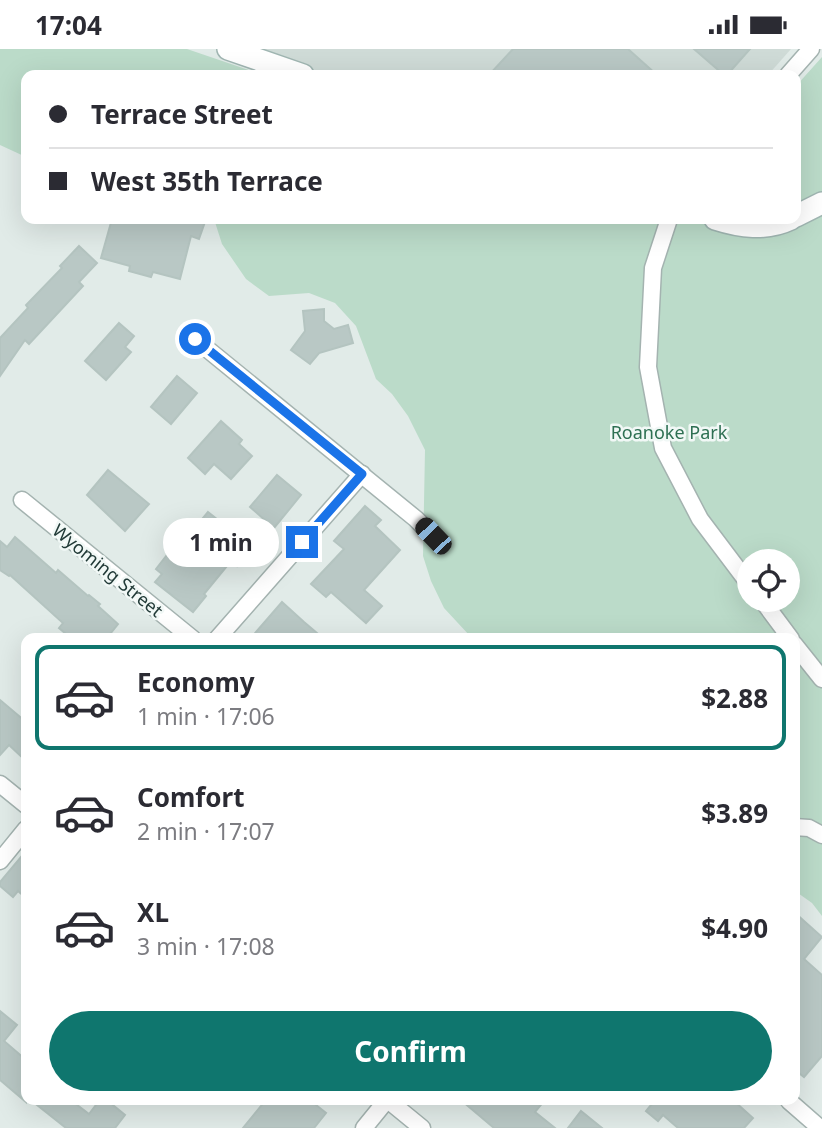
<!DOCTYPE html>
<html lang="en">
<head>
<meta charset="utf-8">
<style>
	:root { --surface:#fff; --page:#f2f2f3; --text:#2b2b33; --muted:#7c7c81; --line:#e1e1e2; --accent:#0f766e }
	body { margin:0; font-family:"Noto Sans",sans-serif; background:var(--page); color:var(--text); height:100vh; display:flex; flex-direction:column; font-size:26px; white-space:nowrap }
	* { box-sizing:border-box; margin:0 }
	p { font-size:23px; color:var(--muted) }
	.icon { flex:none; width:38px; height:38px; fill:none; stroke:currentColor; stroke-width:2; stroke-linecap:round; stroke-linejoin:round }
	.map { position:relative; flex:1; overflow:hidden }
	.sheet { position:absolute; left:21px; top:584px; width:779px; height:472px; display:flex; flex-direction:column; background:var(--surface); border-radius:14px; box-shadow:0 7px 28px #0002 }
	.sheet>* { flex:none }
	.hud { position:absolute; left:21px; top:21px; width:780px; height:154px; border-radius:14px; box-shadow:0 7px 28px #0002; display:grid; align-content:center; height:154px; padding:0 28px; background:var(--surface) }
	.controls { position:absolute; left:737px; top:500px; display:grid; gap:14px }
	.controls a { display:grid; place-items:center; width:63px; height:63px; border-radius:50%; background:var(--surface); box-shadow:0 7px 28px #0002; font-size:35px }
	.end { position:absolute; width:32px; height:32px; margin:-16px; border:9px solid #1a73e8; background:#fff; box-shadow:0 0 0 4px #fff }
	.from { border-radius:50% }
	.bubble { position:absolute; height:49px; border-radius:24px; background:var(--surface); box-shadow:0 7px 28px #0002; font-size:23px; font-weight:700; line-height:49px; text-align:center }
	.car { position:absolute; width:21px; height:42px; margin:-21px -10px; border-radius:9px; box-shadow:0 0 5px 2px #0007; background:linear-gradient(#222 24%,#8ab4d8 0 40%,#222 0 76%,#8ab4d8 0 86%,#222 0) }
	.hud b { display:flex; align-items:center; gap:24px; height:66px; font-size:26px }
	.hud b+b { border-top:2px solid var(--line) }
	.hud i { width:18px; height:18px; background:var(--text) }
	ul { padding:12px 0 0; list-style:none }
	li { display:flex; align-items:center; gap:21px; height:105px; margin:0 14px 10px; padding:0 14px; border:4px solid transparent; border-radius:14px }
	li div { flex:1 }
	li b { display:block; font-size:26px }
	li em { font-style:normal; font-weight:700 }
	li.selected { border-color:var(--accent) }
	li>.icon { width:63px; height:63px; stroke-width:1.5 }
	.button { display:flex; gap:14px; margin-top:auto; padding:14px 28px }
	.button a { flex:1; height:80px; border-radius:42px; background:var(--accent); color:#fff; font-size:28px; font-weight:700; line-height:80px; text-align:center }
	.status { display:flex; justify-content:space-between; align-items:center; height:49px; padding:0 35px; background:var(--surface); direction:ltr }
	.status svg { height:19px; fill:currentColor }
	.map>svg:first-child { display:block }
	.built { fill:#cfdbd7 }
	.green { fill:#bbdbc9; fill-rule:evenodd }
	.building { fill:#b9c8c5; stroke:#b4c4c0; stroke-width:2 }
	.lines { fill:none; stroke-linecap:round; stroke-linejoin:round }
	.street-casing { stroke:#a4b3b0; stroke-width:19 }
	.secondary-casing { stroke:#a0b6b2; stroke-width:24 }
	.street { stroke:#fff; stroke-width:16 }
	.secondary { stroke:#fff; stroke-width:21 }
	.route { stroke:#1a73e8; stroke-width:9 }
	.labels { text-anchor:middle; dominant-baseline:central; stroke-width:5; stroke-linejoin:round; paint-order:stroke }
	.park-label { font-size:18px; fill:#2e7053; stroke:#f1f8f6 }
	.street-label { font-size:18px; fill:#223b38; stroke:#f1f8f6 }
</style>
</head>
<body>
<div class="status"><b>17:04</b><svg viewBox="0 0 49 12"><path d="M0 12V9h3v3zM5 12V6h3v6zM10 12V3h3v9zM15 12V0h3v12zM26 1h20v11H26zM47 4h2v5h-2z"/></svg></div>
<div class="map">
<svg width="822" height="1079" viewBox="0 0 822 1079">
	<rect width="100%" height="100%" fill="#e1ebe8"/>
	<polygon class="built" points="251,0 791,0 768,26 330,26"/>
	<g class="green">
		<polygon points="0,0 187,0 263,26 26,26 26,108 0,96"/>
		<path d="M822 8V867L812 854 795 842 794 590H475L470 587 444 559 431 532 423 507 425 401 408 367 392 345 376 330 356 277 335 254 309 244 269 247 246 230 222 195 214 170H796V37ZM749 513H788V551H749Z"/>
	</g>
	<g class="building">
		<polygon points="513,0 628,0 657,26 489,26"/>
		<polygon points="694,0 750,0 727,26 724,26"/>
		<polygon points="112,170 206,170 199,190 191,187 180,230 153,223 151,228 129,222 130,217 101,209"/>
		<polygon points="79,197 97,214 79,233 83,237 29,295 25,291 0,327 0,289 28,259 26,256 62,219 60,217"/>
		<polygon points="324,260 324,272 334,280 348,276 353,294 319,304 310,315 291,301 305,282 303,262"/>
		<polygon points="119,274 134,287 125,298 131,303 106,331 85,312"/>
		<polygon points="177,327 197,344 171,375 151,358"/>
		<polygon points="221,372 242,391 239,395 252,407 231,430 214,415 205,425 188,409"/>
		<polygon points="108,421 149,455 125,482 87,446"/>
		<polygon points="277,426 301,446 274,479 250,458"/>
		<polygon points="365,457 381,471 375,477 400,501 364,541 382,557 366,574 331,543 326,548 311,535 344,500 334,492"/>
		<polygon points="208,463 252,498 237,517 231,512 204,545 206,547 193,563 155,533 162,525 156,520 181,488 185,491"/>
		<polygon points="15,488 56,524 58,521 88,547 89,546 100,555 98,557 118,575 106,590 72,590 59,579 63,574 10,526 9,527 0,521 0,492 7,498"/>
		<polygon points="282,553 304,573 324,590 250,590"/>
		<polygon points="0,651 26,673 26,712 9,696 0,706"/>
		<polygon points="26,802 26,849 18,842 13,848 0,837 0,833"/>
		<polygon points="794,863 822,888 804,910 822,926 822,1007 804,1028 794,1020"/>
		<polygon points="0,962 17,976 4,992 26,1011 26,1053 0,1031"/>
		<polygon points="32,1052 72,1052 89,1065 99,1052 108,1052 125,1066 115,1079 66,1079"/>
		<polygon points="265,1052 311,1052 326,1064 314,1079 243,1079"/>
		<polygon points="462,1052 544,1052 535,1063 555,1079 494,1079"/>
		<polygon points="647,1052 734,1052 753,1069 744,1079 678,1079 663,1066 658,1072 646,1062 651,1056"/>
		<polygon points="581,1062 602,1079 568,1079"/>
	</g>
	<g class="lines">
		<g class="street-casing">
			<g id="street">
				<polyline points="788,26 811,0"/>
				<polyline points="669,170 653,219 648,318 663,399 700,470 749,535"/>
				<polyline points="195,290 416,470 433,487"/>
				<polyline points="22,451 193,590"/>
				<polyline points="762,551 791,590"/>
				<polyline points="217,590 362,425"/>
				<polyline points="794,595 822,630"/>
				<polyline points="0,735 26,756"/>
				<polyline points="794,778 809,779 822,786"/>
				<polyline points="0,812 26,780"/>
				<polyline points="389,1052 422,1079"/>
				<polyline points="789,1052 820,1079"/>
				<polyline points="364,1079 386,1052"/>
			</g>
		</g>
		<g class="secondary-casing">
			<g id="secondary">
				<polyline points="228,0 303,26"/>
				<polyline points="796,167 822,154"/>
				<path d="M715 170C740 178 766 182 791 170"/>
			</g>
		</g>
		<use href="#street" class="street"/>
		<use href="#secondary" class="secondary"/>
	</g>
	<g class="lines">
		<polyline class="route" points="195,290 362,425 302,493"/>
	</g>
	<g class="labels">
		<g class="park-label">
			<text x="669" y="383">Roanoke Park</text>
		</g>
		<g class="street-label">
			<text transform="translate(108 521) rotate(39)">Wyoming Street</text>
		</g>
	</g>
</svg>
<div class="controls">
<a><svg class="icon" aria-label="locate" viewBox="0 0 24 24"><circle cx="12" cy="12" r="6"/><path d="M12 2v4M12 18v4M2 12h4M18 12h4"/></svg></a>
</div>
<i class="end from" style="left:195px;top:290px"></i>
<i class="end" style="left:302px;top:493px"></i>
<div class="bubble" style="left:163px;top:469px;width:116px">1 min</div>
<i class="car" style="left:433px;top:487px;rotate:316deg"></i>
<div class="hud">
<b><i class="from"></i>Terrace Street</b>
<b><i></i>West 35th Terrace</b>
</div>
<section class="sheet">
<ul>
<li class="selected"><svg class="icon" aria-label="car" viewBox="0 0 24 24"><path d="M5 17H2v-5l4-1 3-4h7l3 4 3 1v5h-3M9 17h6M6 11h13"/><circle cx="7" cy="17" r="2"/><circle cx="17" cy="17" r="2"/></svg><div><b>Economy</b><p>1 min · 17:06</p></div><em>$2.88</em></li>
<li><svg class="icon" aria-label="car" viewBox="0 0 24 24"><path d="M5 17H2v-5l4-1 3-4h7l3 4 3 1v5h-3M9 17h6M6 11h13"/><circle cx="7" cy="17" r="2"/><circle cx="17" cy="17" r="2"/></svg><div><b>Comfort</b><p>2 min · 17:07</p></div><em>$3.89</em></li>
<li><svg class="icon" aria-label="car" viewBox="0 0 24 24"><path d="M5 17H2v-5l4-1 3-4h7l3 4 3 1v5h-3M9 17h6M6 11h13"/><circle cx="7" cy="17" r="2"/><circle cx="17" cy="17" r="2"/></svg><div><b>XL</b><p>3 min · 17:08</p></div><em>$4.90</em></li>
</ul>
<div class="button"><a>Confirm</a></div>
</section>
</div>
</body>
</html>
